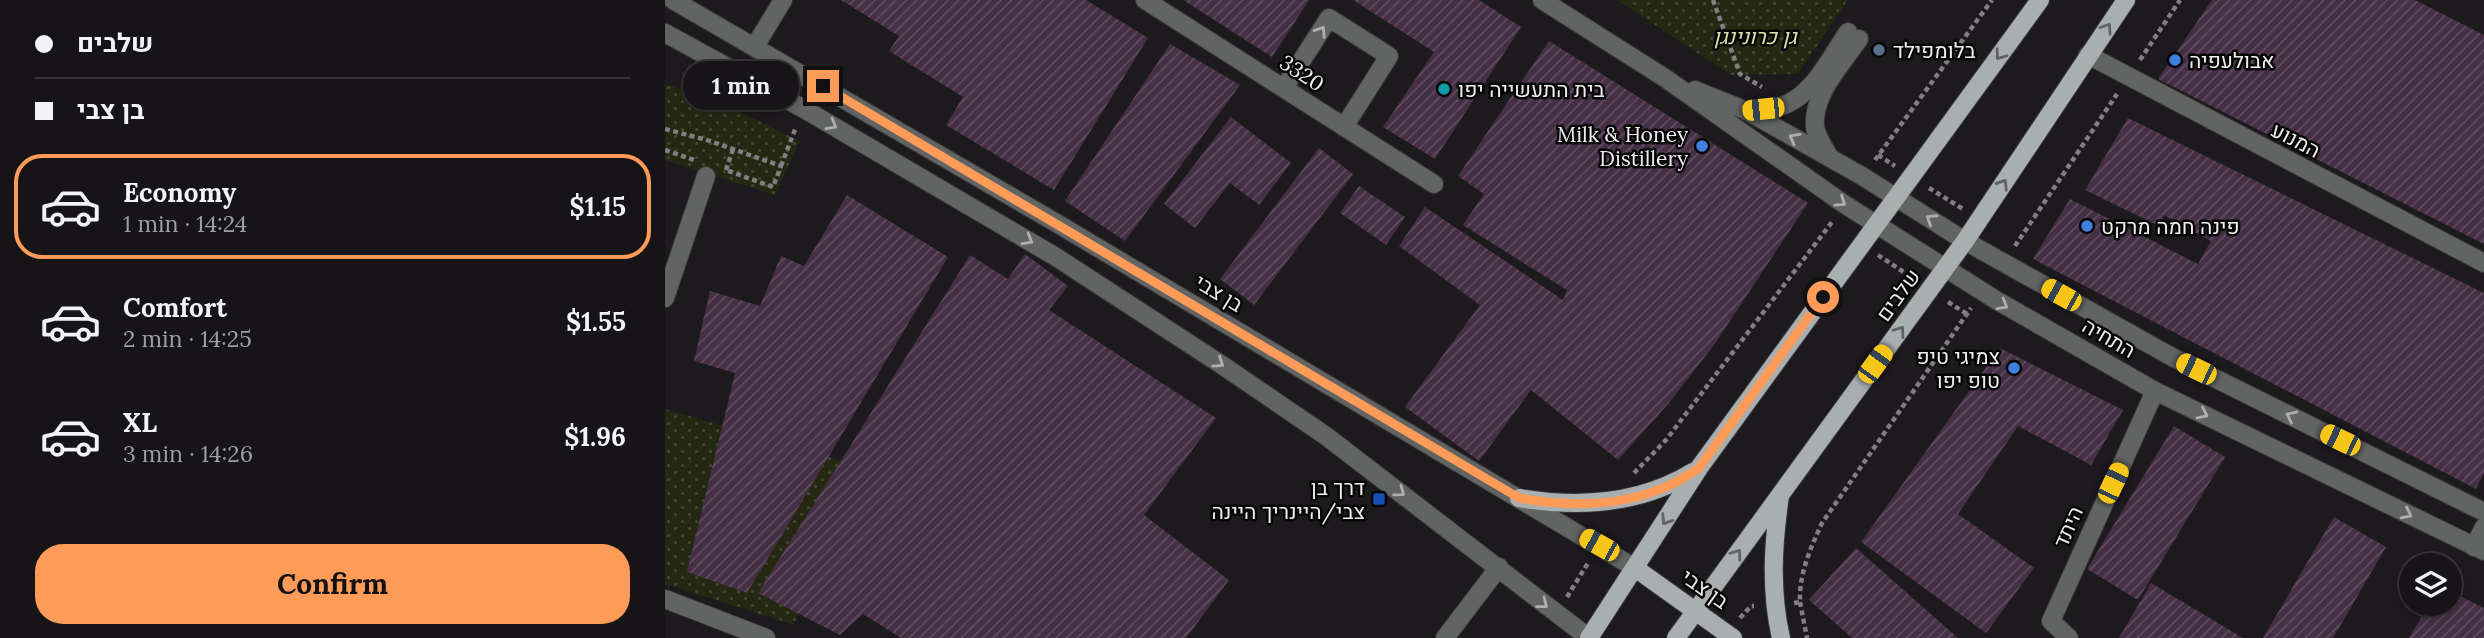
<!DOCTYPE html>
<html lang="en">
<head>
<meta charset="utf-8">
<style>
	:root { --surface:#161416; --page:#232123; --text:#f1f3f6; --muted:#9e9ea1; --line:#353335; --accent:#fe9b58 }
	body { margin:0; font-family:Lora,Heebo,serif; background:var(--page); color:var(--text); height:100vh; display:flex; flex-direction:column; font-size:26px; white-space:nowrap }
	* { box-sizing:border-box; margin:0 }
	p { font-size:23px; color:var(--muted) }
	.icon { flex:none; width:38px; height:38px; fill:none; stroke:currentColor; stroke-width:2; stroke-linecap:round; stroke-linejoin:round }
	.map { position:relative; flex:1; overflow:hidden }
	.panel { display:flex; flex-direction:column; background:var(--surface); width:665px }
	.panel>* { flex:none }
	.banner { display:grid; align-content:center; height:154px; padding:0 35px; background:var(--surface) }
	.controls { position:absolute; left:1734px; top:553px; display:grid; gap:14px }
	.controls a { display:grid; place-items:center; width:63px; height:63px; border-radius:50%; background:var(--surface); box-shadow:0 4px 10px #0003,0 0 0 2px var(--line); font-size:35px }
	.end { position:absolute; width:32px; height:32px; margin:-16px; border:9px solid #fe9b58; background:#111; box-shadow:0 0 0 4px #111 }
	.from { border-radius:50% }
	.bubble { position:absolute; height:49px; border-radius:24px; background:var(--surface); box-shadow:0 4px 10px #0003,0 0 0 2px var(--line); font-size:23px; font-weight:700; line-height:49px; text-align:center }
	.car { position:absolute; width:21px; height:42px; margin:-21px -10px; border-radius:9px; box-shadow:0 0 5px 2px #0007; background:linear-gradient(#f5c518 24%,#345 0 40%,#f5c518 0 76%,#345 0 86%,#f5c518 0) }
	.banner b { display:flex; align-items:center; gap:24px; height:66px; font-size:26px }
	.banner b+b { border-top:2px solid var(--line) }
	.banner i { width:18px; height:18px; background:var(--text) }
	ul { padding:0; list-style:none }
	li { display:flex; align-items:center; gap:21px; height:105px; margin:0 14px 10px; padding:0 21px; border:4px solid transparent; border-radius:28px }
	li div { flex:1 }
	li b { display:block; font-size:26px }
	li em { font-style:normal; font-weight:700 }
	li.active { border-color:var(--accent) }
	li>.icon { width:63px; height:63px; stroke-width:1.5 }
	.button { display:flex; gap:14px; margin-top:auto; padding:14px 35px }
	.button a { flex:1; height:80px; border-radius:28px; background:var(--accent); color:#111; font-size:28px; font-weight:700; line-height:80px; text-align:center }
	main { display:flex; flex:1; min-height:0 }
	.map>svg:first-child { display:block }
	.park { fill:url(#park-dots) }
	.building { fill:url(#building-hatch) }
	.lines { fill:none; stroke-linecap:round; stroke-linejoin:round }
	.minor-casing { stroke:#3a373a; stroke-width:20 }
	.major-casing { stroke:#3a373a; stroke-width:20 }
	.path { stroke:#817e81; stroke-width:4.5; stroke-dasharray:5 3.5; stroke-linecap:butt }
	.minor { stroke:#616463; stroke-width:18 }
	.major { stroke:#a9aeae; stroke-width:18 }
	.oneway { stroke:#606263 }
	.oneway2 { stroke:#afafaf }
	.route { stroke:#fe9b58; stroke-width:9 }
	.service-dot { fill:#5c6f8a; stroke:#070607; stroke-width:2.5 }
	.shop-dot { fill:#3f7fe0; stroke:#070607; stroke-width:2.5 }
	.culture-dot { fill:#0f9aa8; stroke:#070607; stroke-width:2.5 }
	.transit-dot { fill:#1a4fb4; stroke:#070607; stroke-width:2.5 }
	.labels { text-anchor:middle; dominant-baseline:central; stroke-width:5; stroke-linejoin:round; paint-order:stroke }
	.park-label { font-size:21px; font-style:italic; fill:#d7e1a6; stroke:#070607 }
	.poi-label { font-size:21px; fill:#eeecee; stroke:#070607; text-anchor:start }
	.street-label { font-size:21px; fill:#eeecee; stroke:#070607 }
</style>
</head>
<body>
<main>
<section class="panel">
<div class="banner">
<b><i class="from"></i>שלבים</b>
<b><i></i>בן צבי</b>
</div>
<ul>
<li class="active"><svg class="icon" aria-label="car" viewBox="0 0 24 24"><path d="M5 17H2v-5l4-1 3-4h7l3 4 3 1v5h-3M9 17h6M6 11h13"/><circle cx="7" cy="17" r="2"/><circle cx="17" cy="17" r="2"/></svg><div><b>Economy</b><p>1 min · 14:24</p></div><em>$1.15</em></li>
<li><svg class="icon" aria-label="car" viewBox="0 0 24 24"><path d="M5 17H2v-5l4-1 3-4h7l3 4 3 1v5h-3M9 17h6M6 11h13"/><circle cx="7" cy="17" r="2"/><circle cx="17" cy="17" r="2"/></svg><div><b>Comfort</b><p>2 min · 14:25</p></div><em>$1.55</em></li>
<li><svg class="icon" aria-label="car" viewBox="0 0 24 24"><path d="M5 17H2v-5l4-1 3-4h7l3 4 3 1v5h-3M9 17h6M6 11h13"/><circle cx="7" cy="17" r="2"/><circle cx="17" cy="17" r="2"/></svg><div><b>XL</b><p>3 min · 14:26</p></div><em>$1.96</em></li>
</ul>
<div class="button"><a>Confirm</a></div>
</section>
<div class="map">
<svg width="1819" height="638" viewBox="0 0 1819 638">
	<defs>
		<pattern id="park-dots" width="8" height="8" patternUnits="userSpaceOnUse" patternTransform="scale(1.75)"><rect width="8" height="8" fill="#242711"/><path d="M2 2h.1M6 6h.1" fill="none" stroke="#444634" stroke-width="1.8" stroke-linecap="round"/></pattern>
		<pattern id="building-hatch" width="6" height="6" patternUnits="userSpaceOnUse" patternTransform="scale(1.75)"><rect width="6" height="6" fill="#452f45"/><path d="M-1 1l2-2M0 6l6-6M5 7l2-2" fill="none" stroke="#604d60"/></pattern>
	</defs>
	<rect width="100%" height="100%" fill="#1d1a1d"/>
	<g class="park">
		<polygon points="952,0 1183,0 1133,74 1066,75"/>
		<polygon points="0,84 52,101 135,141 110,195 0,160"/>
		<polygon points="0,409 184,463 129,625 0,584"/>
	</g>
	<g class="building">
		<polygon points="176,0 421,0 483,38 389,190 281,125 298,97 224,51 234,36"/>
		<polygon points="518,0 644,0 607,57"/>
		<polygon points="688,0 814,0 856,27 770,159 718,127 769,52"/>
		<polygon points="1547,0 1750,0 1819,35 1819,244 1493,79"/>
		<polygon points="884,41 1143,203 1049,345 1003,404 953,460 866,390 814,461 740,407 815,305 734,246 760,207 898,300 902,290 798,225 819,194 793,176"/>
		<polygon points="505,44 575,85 460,241 400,201"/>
		<polygon points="566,117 626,163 594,205 565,183 530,228 499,204"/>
		<polygon points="1463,118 1819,293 1819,473 1811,489 1368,259 1405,199 1533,264 1546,241 1499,215 1494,226 1420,190"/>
		<polygon points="654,148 688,174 589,305 555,279"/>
		<polygon points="694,186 740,217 721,245 675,213"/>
		<polygon points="182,195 283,257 82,593 22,572 70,373 29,361 45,291 95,306 116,256 139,266"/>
		<polygon points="360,254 403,286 384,310 551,418 479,515 564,580 521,638 236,638 198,614 175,635 93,593 305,255 343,279"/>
		<polygon points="1335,348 1458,410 1426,465 1353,426 1293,514 1369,568 1321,633 1196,542"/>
		<polygon points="1509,426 1560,457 1473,600 1422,569"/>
		<polygon points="1669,517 1721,547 1668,638 1598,638"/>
		<polygon points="1191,548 1293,638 1187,638 1144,600"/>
		<polygon points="1486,583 1578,638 1454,638"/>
		<polygon points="1785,591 1819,608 1819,638 1744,638 1764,604 1785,604"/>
	</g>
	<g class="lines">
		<g class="minor-casing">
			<g id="minor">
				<polyline points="8,0 388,221 970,568"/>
				<polyline points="480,0 769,184"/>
				<polyline points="877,0 1000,78 1179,204 1331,300 1490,391 1819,551"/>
				<polyline points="0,33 139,109 391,257 557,365 661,436 924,638"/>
				<polyline points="90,46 118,0"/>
				<polyline points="1423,55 1819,263"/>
				<polyline points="619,88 664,18 724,56 679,127"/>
				<polyline points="1030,90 1082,111 1197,176 1300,241 1507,357 1819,512"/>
				<path d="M1082 111C1092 110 1104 110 1114 107 1148 97 1165 58 1183 32"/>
				<path d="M1164 157C1160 148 1151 136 1150 127 1147 94 1177 64 1194 39"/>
				<polyline points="0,298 41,176"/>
				<polyline points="1809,547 1819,527"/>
				<polyline points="0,599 101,638"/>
				<polyline points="780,638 834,567"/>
				<polyline points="1404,638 1386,621 1490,391"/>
			</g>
		</g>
		<g class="major-casing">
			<g id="major">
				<path d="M1115 496C1108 544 1105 590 1116 638"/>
				<path d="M854 498C914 508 974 505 1028 472"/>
				<polyline points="970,568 1068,638"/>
				<polyline points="924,638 1034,468 1375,0"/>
				<polyline points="1011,638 1300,241 1461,0"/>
			</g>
		</g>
		<g class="path">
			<polyline points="1048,0 1075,74 1097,87"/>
			<polyline points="1475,60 1515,0"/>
			<polyline points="0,129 42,140 116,166 108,187 61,170"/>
			<polyline points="0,150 29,160"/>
			<polyline points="1213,155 1230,166"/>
			<polyline points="1210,160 1327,0"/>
			<polyline points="116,166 131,127"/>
			<polyline points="61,170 68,149"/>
			<polyline points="1264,188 1298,209"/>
			<polyline points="1350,246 1452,94"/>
			<polyline points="1213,255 1249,279"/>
			<polyline points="1283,302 1302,314"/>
			<polyline points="969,473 1001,440 1167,222"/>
			<polyline points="902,597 923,563"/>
			<polyline points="1135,602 1142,638"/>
			<path d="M1129 603 1135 602C1134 574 1145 549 1157 523L1306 308"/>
			<polyline points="1075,618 1086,606 1089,606"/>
		</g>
		<use href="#minor" class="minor"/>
		<use href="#major" class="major"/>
	</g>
	<defs><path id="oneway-chevron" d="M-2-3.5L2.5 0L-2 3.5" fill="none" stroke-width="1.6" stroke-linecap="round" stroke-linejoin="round" transform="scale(1.75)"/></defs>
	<g class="oneway">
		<use href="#oneway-chevron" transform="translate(1442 28) rotate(-56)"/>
		<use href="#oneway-chevron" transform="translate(1335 55) rotate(126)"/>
		<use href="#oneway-chevron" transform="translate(1338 184) rotate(-57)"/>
		<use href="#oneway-chevron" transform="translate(1235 331) rotate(-54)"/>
		<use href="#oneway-chevron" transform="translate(1001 520) rotate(123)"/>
		<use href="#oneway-chevron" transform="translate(1072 554) rotate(-54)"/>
	</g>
	<g class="oneway2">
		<use href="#oneway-chevron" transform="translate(656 31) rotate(-57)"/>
		<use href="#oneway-chevron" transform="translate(167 125) rotate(30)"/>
		<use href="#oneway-chevron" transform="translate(1129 138) rotate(-151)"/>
		<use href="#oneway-chevron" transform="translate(1176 202) rotate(34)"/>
		<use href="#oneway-chevron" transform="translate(1266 219) rotate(-147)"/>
		<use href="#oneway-chevron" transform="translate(363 240) rotate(30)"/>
		<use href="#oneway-chevron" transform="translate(1338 305) rotate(30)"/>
		<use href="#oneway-chevron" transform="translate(554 363) rotate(34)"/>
		<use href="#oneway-chevron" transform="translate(1538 414) rotate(26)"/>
		<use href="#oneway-chevron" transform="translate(1626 416) rotate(-154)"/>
		<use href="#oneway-chevron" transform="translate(735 492) rotate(37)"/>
		<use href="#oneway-chevron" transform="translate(1742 514) rotate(26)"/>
		<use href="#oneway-chevron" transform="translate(878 604) rotate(38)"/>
	</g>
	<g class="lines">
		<path class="route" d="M158 86 854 498C904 507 958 507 1005 485 1015 481 1025 474 1034 468L1158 297"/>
	</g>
	<circle class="service-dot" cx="1214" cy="50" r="7"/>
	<g class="shop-dot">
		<circle cx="1510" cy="60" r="7"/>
		<circle cx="1037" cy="146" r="7"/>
		<circle cx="1422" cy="226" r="7"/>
		<circle cx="1349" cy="368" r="7"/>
	</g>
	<circle class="culture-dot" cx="779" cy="89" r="7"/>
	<rect class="transit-dot" x="707" y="492" width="14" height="14" rx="3.5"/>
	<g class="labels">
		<g class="park-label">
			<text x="1090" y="36">גן כרונינגן</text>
		</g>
		<g class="poi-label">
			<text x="1228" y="50">בלומפילד</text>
			<text x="1524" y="60">אבולעפיה</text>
			<text x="793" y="89">בית התעשייה יפו</text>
			<text x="1023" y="134" text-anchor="end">Milk &amp; Honey<tspan x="1023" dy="24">Distillery</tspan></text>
			<text x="1436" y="226">פינה חמה מרקט</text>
			<text x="1335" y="356" text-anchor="end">צמיגי טיפ<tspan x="1335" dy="24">טופ יפו</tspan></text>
			<text x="700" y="487" text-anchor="end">דרך בן<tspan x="700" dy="24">צבי/היינריך היינה</tspan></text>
		</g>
		<g class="street-label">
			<text transform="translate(637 73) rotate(33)">3320</text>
			<text transform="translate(1631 140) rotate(27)">המנוע</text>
			<text transform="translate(554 293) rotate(31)">בן צבי</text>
			<text transform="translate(1233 295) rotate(-54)">שלבים</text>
			<text transform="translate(1444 338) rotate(30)">התחיה</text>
			<text transform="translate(1403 527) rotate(-66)">היתד</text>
			<text transform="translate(1040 589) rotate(35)">בן צבי</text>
		</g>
	</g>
</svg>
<div class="controls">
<a><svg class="icon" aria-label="layers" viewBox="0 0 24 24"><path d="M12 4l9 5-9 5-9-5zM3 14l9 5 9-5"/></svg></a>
</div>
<i class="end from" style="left:1158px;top:297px"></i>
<i class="end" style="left:158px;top:86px"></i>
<div class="bubble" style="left:18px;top:61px;width:116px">1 min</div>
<i class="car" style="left:1098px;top:109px;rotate:264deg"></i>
<i class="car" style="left:1396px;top:295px;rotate:299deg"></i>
<i class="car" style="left:1210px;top:364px;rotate:36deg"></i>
<i class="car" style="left:1531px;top:369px;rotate:296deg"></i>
<i class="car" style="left:1675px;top:440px;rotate:296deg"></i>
<i class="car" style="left:1448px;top:483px;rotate:25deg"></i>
<i class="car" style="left:934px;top:545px;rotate:299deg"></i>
</div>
</main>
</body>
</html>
